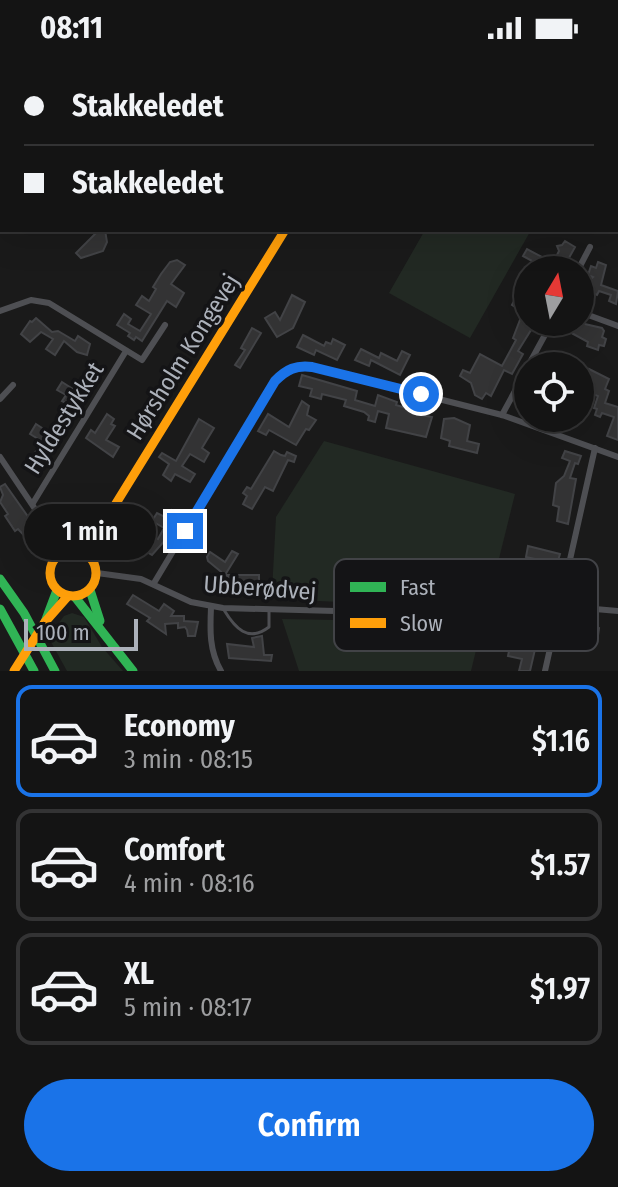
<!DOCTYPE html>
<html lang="en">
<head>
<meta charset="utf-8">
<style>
	:root { --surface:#141414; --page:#1d1d1d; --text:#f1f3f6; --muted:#9d9ea0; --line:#333334; --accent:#1a73e8 }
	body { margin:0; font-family:"Fira Sans Condensed",sans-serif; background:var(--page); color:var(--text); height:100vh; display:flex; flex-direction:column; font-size:30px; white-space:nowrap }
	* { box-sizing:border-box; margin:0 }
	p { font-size:26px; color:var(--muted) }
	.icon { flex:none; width:44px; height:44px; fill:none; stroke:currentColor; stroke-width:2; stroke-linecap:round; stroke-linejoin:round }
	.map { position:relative; height:615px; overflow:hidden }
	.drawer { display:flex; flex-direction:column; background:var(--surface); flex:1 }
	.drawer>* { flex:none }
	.hud { position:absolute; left:0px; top:0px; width:618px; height:176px; box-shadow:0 8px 32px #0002,0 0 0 2px var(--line); display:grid; align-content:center; height:176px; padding:0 24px; background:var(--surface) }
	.needle { width:52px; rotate:10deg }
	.fabs { position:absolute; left:514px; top:200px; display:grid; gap:16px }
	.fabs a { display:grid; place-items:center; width:80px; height:80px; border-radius:50%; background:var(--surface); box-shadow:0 8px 32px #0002,0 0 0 2px var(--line); font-size:40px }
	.scale { position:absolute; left:24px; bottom:20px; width:114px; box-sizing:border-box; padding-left:8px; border:4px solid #acb1ba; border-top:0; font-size:22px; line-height:28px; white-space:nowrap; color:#acb1ba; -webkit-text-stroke:6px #141416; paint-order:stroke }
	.end { position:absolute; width:36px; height:36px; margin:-18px; border:10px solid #1a73e8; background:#fff; box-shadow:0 0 0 4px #fff }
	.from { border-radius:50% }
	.bubble { position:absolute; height:56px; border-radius:28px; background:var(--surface); box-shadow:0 8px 32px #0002,0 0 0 2px var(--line); font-size:26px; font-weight:600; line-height:56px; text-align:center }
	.hud b { display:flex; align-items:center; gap:28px; height:76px; font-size:30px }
	.hud b+b { border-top:2px solid var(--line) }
	.hud i { width:20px; height:20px; background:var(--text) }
	ul { padding:14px 0 0; list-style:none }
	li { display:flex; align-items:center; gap:24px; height:112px; margin:0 16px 12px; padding:0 8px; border:4px solid var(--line); border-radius:16px }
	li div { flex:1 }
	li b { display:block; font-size:30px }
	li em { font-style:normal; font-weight:600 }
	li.active { border-color:var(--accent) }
	li>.icon { width:72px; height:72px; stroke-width:1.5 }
	.primary-button { display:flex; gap:16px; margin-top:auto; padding:16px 24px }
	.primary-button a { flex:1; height:92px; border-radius:48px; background:var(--accent); color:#fff; font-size:32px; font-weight:600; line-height:92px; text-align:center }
	.status { display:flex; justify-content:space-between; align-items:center; height:56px; padding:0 40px; background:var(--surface); direction:ltr }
	.status svg { height:22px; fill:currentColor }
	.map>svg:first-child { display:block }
	.green { fill:#222923 }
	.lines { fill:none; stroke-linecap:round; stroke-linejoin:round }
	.stream { stroke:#2f383d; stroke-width:2 }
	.building { fill:#333334; stroke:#424346; stroke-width:2 }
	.lane { stroke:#4e4f53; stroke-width:3 }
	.street { stroke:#4e4f53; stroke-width:6 }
	.fast { stroke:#30b455; stroke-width:9 }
	.slow { stroke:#ff9f0a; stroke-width:9 }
	.route { stroke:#1a73e8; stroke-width:10 }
	.labels { text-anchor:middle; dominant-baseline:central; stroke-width:7; stroke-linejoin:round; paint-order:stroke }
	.street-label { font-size:24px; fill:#acb1ba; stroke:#141416 }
	.key { fill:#141416; stroke:#424347; stroke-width:2 }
	.key-label { font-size:22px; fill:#acb1ba }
</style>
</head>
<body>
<div class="status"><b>08:11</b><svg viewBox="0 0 49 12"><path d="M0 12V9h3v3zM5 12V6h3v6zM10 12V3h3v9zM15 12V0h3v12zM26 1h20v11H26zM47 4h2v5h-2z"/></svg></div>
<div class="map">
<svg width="618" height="615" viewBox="0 0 618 615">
	<rect width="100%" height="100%" fill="#1a1a1a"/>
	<g class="green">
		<polygon points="425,174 531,174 470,282 389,237"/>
		<polygon points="324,385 515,438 490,539 384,548 275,543 272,535 276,461"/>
		<polygon points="72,557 84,561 102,591 123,615 67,615 51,586 55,572 64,560"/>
		<polygon points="485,557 471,615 299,615 282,563 387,565"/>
	</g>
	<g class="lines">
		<polyline class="stream" points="254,2 256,0"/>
	</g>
	<g class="building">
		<polygon points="99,174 105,174 107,186 103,195 81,202 76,197"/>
		<polygon points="565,185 575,191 564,211 562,210 559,214 542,214 534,210 536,207 523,200 527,193 553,207 559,195 557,190 562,189"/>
		<polygon points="177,204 185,209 171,228 184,237 176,251 167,245 142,285 136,281 134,284 128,280 130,277 117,269 124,258 131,263 128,268 140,275 151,258 136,249 142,240 149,245 156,233 153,231 161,218 170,206"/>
		<polygon points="598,206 606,209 601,229 618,235 616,248 609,245 611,239 599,235 597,239 588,235 589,225 593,221 588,219 591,210 596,212"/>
		<polygon points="528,220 528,266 536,266 518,295 523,298 512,318 504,314 491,340 486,337 482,343 475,339 471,327 460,320 463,314 470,317 480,298 502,310 516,284 513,282 523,256 512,249"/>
		<polygon points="292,239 305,246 293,272 277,281 265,262 275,256 280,264"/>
		<polygon points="36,262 52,276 58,275 75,285 78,280 90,288 87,299 77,296 64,285 55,299 46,293 53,283 41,276 30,286 21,278 30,265 32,266"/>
		<polygon points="576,266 602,272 604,275 602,281 606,283 604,290 599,289 598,294 587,290 588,286 566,274 569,267 575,270"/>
		<polygon points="252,272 261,277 240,312 235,309 245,294 241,292"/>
		<polygon points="303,279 324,290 326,286 331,288 333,283 345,289 337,304 316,294 314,299 297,291"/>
		<polygon points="361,293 379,302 381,297 397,305 402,295 410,299 400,319 371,304 369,310 355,304"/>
		<polygon points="589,313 609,323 605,333 609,335 605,347 618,351 618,384 607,380 614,361 602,357 600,361 595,359 597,353 594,352 598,340 582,334"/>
		<polygon points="302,319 357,335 355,344 375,350 378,339 397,346 396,349 416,355 415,358 432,361 426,381 386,372 389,358 378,355 375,366 368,364 369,360 364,356 344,350 346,344 322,338 321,343 310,340 312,333 299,330"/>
		<polygon points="62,326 73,333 70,339 82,349 72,360 63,355 68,348 62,345 66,339 57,334"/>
		<polygon points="302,345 309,350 307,359 316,364 309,374 306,373 296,389 269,374 266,379 258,375 268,358 289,371"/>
		<polygon points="107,358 114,363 111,368 115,370 106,384 119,391 113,401 86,382 91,374 95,377"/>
		<polygon points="454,362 470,369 467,385 479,388 477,397 449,390 450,385 441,382 444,363"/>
		<polygon points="199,363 214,372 202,392 209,397 204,406 190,398 182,410 195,418 190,426 175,418 171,425 163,419 169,408 159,401 162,397 176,405"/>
		<polygon points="36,368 59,383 40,415 27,407 43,386 30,378"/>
		<polygon points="274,395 281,399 285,400 287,396 296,400 294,406 288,404 273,435 265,431 252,453 243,448 247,440 243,437 247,431 251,433"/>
		<polygon points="565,395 581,400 578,408 575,407 570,422 576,423 568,468 557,465 559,451 553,449 556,427 564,420 570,405 562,402"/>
		<polygon points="5,428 36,472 33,474 44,485 37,493 18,473 15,475 5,460 8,458 0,446 3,439 0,431"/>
		<polygon points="172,454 180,459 168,481 152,499 142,493 153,480 158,483 164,472 152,465 157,457 167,462"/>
		<polygon points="528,490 560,498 557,508 526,501"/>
		<polygon points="232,495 238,498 225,519 208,505 207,501 210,496 225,506"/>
		<polygon points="226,519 259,519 259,535 241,535 243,531"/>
		<polygon points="133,539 159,555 164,548 174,555 171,560 184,560 184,565 198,566 195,580 188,580 187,574 185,571 178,572 178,567 165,568 166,578 147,565 150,562 127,548"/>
		<polygon points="570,568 599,572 597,587 589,586 590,581 569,577"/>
		<polygon points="262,580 264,599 272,599 271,605 229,602 227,588 254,591 252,582"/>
		<polygon points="529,581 540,583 539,590 536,589 530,615 519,615 522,603 508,600 510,590 526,593"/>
	</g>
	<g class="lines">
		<path class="lane" d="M224 554C235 572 248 587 269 571V554"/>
		<g class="street">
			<polyline points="298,0 300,2"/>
			<polyline points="578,214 590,191"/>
			<polyline points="0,255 31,244 49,247 142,304 165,269"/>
			<polyline points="580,256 618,270"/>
			<polyline points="528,310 552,266"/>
			<polyline points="0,343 13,329"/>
			<polyline points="502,359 528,311"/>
			<polyline points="0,401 64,496"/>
			<polyline points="33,447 126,295"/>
			<polyline points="97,517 141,523 191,546 223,552 371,556 538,548 618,555"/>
			<polyline points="154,527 275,325 295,311 312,311 502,359 618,401"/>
			<path d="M211 551C210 574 209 594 221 615"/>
			<polyline points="545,615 595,392"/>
		</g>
		<g class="fast">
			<polyline points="79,494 106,459"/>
			<polyline points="0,523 24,557 55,615"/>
			<polyline points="90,534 100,565"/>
			<polyline points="75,541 133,615"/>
			<polyline points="0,553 34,615"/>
			<polyline points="45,566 57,534"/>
		</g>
		<g class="slow">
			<polyline points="391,2 393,0"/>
			<circle cx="73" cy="517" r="23"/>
			<polyline points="91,501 115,449 285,174"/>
			<polyline points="14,615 45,566 68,540"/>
		</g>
	</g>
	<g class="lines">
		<path class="route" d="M185 475 275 325C287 313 296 309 312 311L421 338"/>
	</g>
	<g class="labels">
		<g class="street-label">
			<text transform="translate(183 301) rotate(-58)">Hørsholm Kongevej</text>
			<text transform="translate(64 362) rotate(-58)">Hyldestykket</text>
			<text transform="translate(260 532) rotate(4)">Ubberødvej</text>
		</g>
	</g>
	<rect x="334" y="503" width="264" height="92" rx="12" class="key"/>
	<rect x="350" y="526" width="36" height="10" fill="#30b455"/>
	<rect x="350" y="562" width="36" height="10" fill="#ff9f0a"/>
	<g class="key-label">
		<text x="400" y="539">Fast</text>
		<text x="400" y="575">Slow</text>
	</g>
</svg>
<div class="fabs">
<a><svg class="needle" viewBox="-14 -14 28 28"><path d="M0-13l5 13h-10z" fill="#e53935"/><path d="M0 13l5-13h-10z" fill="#9d9ea0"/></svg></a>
<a><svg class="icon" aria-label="locate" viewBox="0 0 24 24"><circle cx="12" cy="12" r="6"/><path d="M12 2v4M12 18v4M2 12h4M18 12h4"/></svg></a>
</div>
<div class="scale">100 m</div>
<i class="end from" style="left:421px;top:338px"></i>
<i class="end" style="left:185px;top:475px"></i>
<div class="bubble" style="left:24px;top:448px;width:132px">1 min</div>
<div class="hud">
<b><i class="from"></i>Stakkeledet</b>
<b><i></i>Stakkeledet</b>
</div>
</div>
<section class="drawer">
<ul>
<li class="active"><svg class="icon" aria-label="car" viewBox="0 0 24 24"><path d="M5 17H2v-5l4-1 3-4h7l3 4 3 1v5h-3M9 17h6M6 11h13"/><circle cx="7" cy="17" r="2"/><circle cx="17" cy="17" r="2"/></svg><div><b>Economy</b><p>3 min · 08:15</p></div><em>$1.16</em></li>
<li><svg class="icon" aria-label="car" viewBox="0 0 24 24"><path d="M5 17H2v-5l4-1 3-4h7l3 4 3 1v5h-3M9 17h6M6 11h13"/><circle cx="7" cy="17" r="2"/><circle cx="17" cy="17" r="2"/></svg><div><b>Comfort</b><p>4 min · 08:16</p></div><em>$1.57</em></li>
<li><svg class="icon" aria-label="car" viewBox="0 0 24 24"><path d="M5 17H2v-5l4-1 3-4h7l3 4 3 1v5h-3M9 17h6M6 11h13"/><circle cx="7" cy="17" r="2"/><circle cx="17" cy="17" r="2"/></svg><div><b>XL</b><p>5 min · 08:17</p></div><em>$1.97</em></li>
</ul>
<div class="primary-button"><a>Confirm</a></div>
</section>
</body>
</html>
